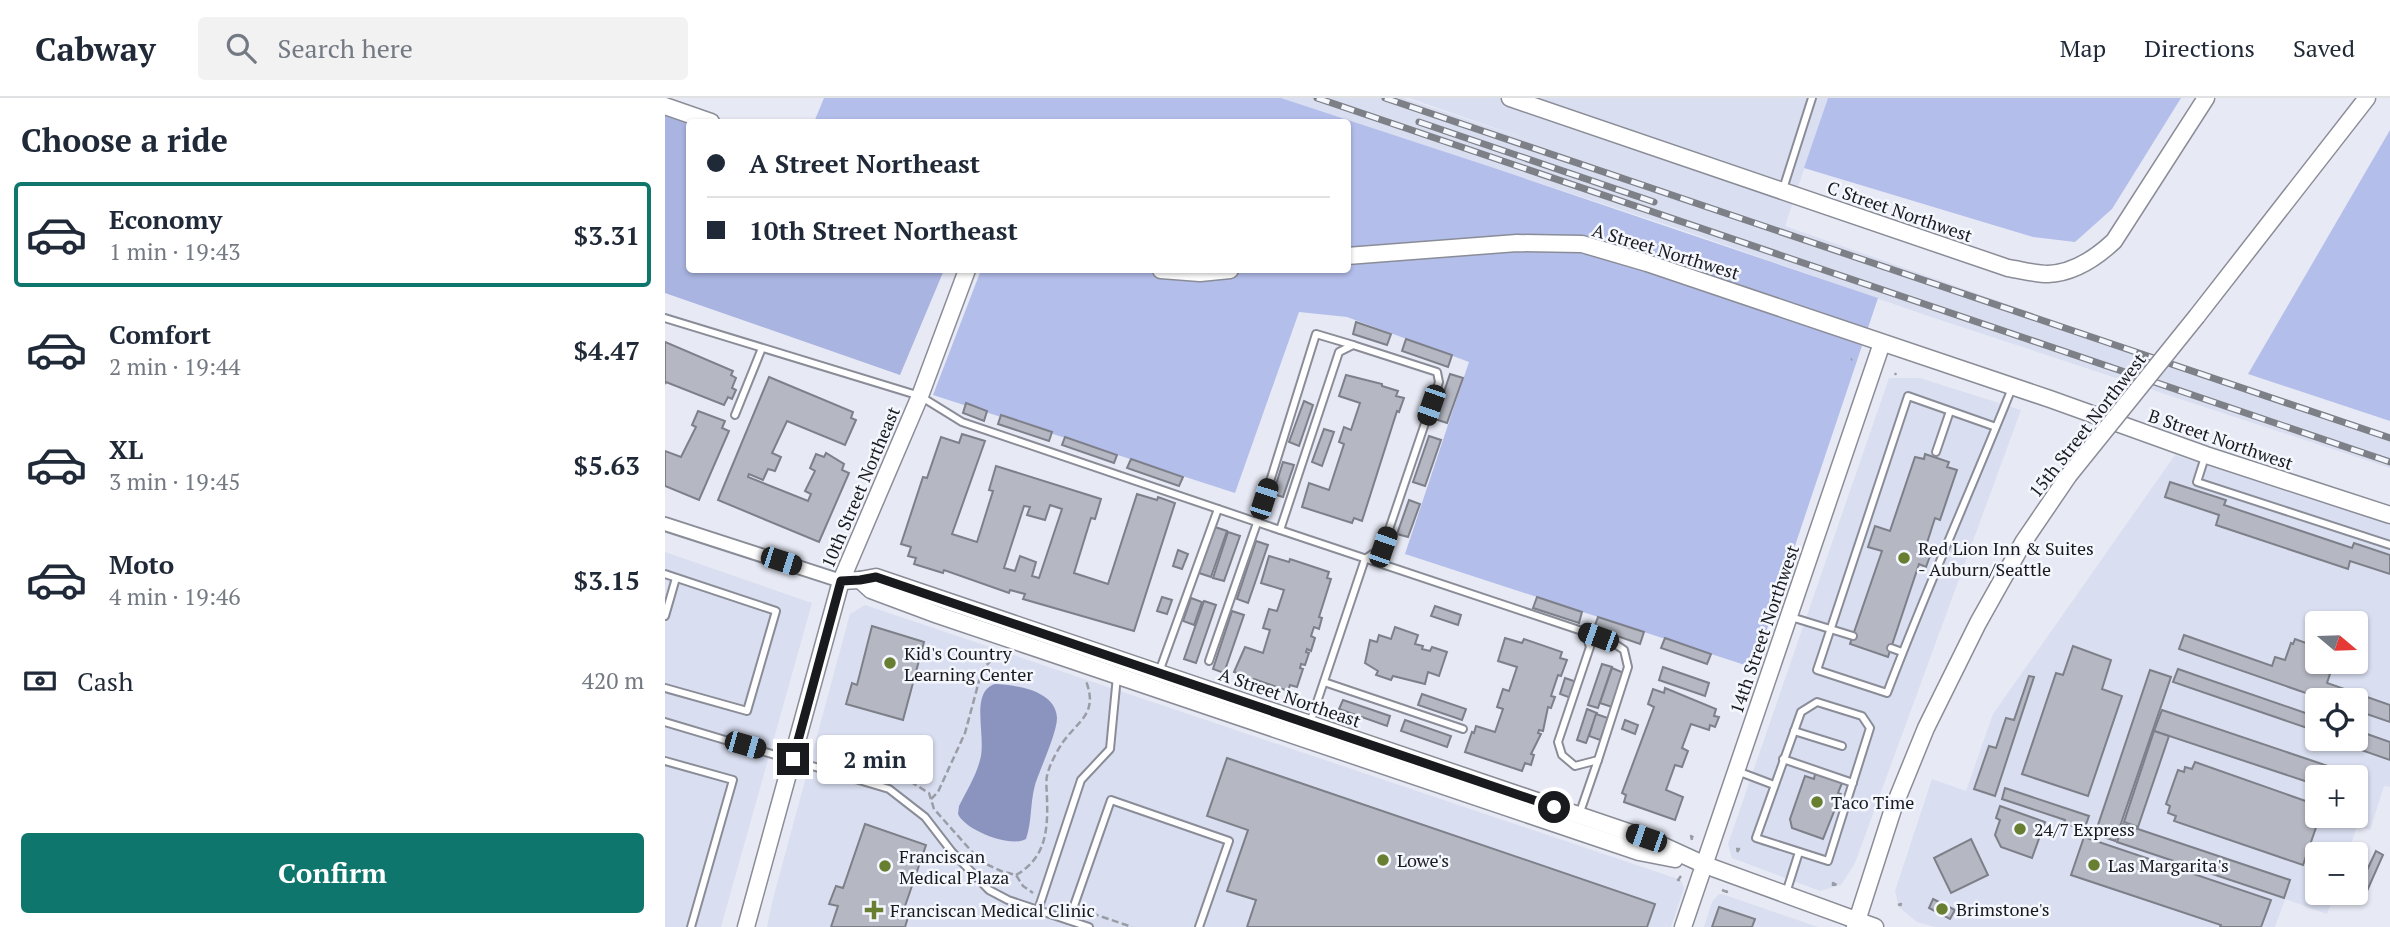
<!DOCTYPE html>
<html lang="en">
<head>
<meta charset="utf-8">
<style>
	:root { --surface:#fff; --page:#f2f2f3; --text:#1f2937; --muted:#747a83; --line:#e0e1e3; --accent:#0f766e }
	body { margin:0; font-family:"PT Serif",serif; background:var(--page); color:var(--text); height:100vh; display:flex; flex-direction:column; font-size:26px; white-space:nowrap }
	* { box-sizing:border-box; margin:0 }
	p { font-size:23px; color:var(--muted) }
	.icon { flex:none; width:38px; height:38px; fill:none; stroke:currentColor; stroke-width:2; stroke-linecap:round; stroke-linejoin:round }
	.map { position:relative; flex:1; overflow:hidden }
	.panel { display:flex; flex-direction:column; background:var(--surface); width:665px }
	.panel>* { flex:none }
	.hud { position:absolute; left:21px; top:21px; width:665px; height:154px; border-radius:7px; box-shadow:0 2px 5px #0004; display:grid; align-content:center; height:154px; padding:0 21px; background:var(--surface) }
	.needle { width:46px; rotate:109deg }
	.tools { position:absolute; left:1640px; top:513px; display:grid; gap:14px }
	.tools a { display:grid; place-items:center; width:63px; height:63px; border-radius:7px; background:var(--surface); box-shadow:0 2px 5px #0004; font-size:35px }
	.end { position:absolute; width:32px; height:32px; margin:-16px; border:9px solid #191a1e; background:#fff; box-shadow:0 0 0 4px #fff }
	.from { border-radius:50% }
	.bubble { position:absolute; height:49px; border-radius:7px; background:var(--surface); box-shadow:0 2px 5px #0004; font-size:23px; font-weight:600; line-height:49px; text-align:center }
	.car { position:absolute; width:21px; height:42px; margin:-21px -10px; border-radius:9px; box-shadow:0 0 5px 2px #0007; background:linear-gradient(#222 24%,#8ab4d8 0 40%,#222 0 76%,#8ab4d8 0 86%,#222 0) }
	.hud b { display:flex; align-items:center; gap:24px; height:66px; font-size:26px }
	.hud b+b { border-top:2px solid var(--line) }
	.hud i { width:18px; height:18px; background:var(--text) }
	ul { padding:0; list-style:none }
	li { display:flex; align-items:center; gap:21px; height:105px; margin:0 14px 10px; padding:0 7px; border:4px solid transparent; border-radius:7px }
	li div { flex:1 }
	li b { display:block; font-size:26px }
	li em { font-style:normal; font-weight:600 }
	li.on { border-color:var(--accent) }
	li>.icon { width:63px; height:63px; stroke-width:1.5 }
	h2 { padding:0 21px; font-size:32px; line-height:84px }
	.pay { display:flex; align-items:center; gap:18px; height:77px; padding:0 21px; font-size:26px }
	.pay p { margin-inline-start:auto }
	.primary-button { display:flex; gap:14px; margin-top:auto; padding:14px 21px }
	.primary-button a { flex:1; height:80px; border-radius:7px; background:var(--accent); color:#fff; font-size:28px; font-weight:600; line-height:80px; text-align:center }
	header { display:flex; align-items:center; gap:42px; box-sizing:border-box; height:98px; padding:0 35px; background:var(--surface); border-bottom:2px solid var(--line) }
	header strong { font-size:33px }
	nav { display:flex; gap:38px; margin-inline-start:auto; font-size:24px }
	.search { width:490px; height:63px; background:var(--page); display:flex; align-items:center; gap:18px; box-sizing:border-box; padding:0 24px; border-radius:7px; color:var(--muted); font-size:26px }
	main { display:flex; flex:1; min-height:0 }
	.map>svg:first-child { display:block }
	.built { fill:#d9def0; fill-rule:evenodd }
	.green { fill:#b3beea }
	.forest { fill:#a9b4e0 }
	.water { fill:#8a94be }
	.building { fill:#b5b8c2; stroke:#7d7f89; stroke-width:2; fill-rule:evenodd }
	.lines { fill:none; stroke-linecap:round; stroke-linejoin:round }
	.lane-casing { stroke:#8a8d97; stroke-width:10 }
	.street-casing { stroke:#8a8d97; stroke-width:16 }
	.secondary-casing { stroke:#8a8d97; stroke-width:19 }
	.path { stroke:#9b9da6; stroke-width:2.5; stroke-dasharray:7 3.5; stroke-linecap:butt }
	.lane { stroke:#fff; stroke-width:6 }
	.street { stroke:#fff; stroke-width:12 }
	.secondary { stroke:#fff; stroke-width:16 }
	.rail-casing { stroke:#7e8087; stroke-width:7 }
	.rail { stroke:#f5f7fe; stroke-width:4.5; stroke-dasharray:13; stroke-linecap:butt }
	.secondary-bridge-casing { stroke:#8a8d97; stroke-width:19; stroke-linecap:butt }
	.secondary-bridge { stroke:#fff; stroke-width:16 }
	.route { stroke:#191a1e; stroke-width:9 }
	.poi-dot { fill:#687e30; stroke:#f5f7fe; stroke-width:2.5 }
	.labels { text-anchor:middle; dominant-baseline:central; stroke-width:5; stroke-linejoin:round; paint-order:stroke }
	.street-label { font-size:18px; fill:#191a1e; stroke:#f5f7fe }
	.poi-label { font-size:18px; fill:#191a1e; stroke:#f5f7fe; text-anchor:start }
</style>
</head>
<body>
<header>
<strong>Cabway</strong>
<div class="search"><svg class="icon" aria-label="search" viewBox="0 0 24 24"><circle cx="10" cy="10" r="6"/><path d="M15 15l6 6"/></svg>Search here</div>
<nav><a>Map</a><a>Directions</a><a>Saved</a></nav>
</header>
<main>
<section class="panel">
<h2>Choose a ride</h2>
<ul>
<li class="on"><svg class="icon" aria-label="car" viewBox="0 0 24 24"><path d="M5 17H2v-5l4-1 3-4h7l3 4 3 1v5h-3M9 17h6M6 11h13"/><circle cx="7" cy="17" r="2"/><circle cx="17" cy="17" r="2"/></svg><div><b>Economy</b><p>1 min · 19:43</p></div><em>$3.31</em></li>
<li><svg class="icon" aria-label="car" viewBox="0 0 24 24"><path d="M5 17H2v-5l4-1 3-4h7l3 4 3 1v5h-3M9 17h6M6 11h13"/><circle cx="7" cy="17" r="2"/><circle cx="17" cy="17" r="2"/></svg><div><b>Comfort</b><p>2 min · 19:44</p></div><em>$4.47</em></li>
<li><svg class="icon" aria-label="car" viewBox="0 0 24 24"><path d="M5 17H2v-5l4-1 3-4h7l3 4 3 1v5h-3M9 17h6M6 11h13"/><circle cx="7" cy="17" r="2"/><circle cx="17" cy="17" r="2"/></svg><div><b>XL</b><p>3 min · 19:45</p></div><em>$5.63</em></li>
<li><svg class="icon" aria-label="car" viewBox="0 0 24 24"><path d="M5 17H2v-5l4-1 3-4h7l3 4 3 1v5h-3M9 17h6M6 11h13"/><circle cx="7" cy="17" r="2"/><circle cx="17" cy="17" r="2"/></svg><div><b>Moto</b><p>4 min · 19:46</p></div><em>$3.15</em></li>
</ul>
<div class="pay"><svg class="icon" aria-label="cash" viewBox="0 0 24 24"><path d="M3 7h18v10H3z"/><circle cx="12" cy="12" r="2"/></svg>Cash<p>420 m</p></div>
<div class="primary-button"><a>Confirm</a></div>
</section>
<div class="map">
<svg width="1725" height="829" viewBox="0 0 1725 829">
	<rect width="100%" height="100%" fill="#e7eaf5"/>
	<g class="built">
		<polygon points="616,0 738,0 887,50 744,0 1163,0 1120,128 1439,240 1725,337 1725,370 1260,217 1014,131"/>
		<polygon points="1224,280 1255,280 1356,312 1190,765 1176,787 1155,793 1067,760 1063,746"/>
		<path d="M1510 357 1725 426V689L1719 688 1705 732 1692 728 1683 756H1652V794L1670 795 1662 816 1620 801 1610 829H1270L1252 824 1234 809 1230 793 1267 681 1301 693 1328 616ZM1652 525H1690V564H1652ZM1652 602H1690V640H1652ZM1652 679H1690V718H1652Z"/>
		<polygon points="0,454 147,505 56,829 0,829"/>
		<polygon points="200,507 1016,782 1019,790 1006,829 102,829 108,801 185,516"/>
		<polygon points="1054,796 1057,796 1153,829 1039,829 1047,804"/>
	</g>
	<g class="green">
		<polygon points="159,0 616,0 826,69 1213,200 1089,570 740,456 804,264 682,219 634,214 570,395 268,297 316,172 682,172 682,24 149,24"/>
		<polygon points="1163,0 1516,0 1447,111 1410,144 1368,139 1139,70"/>
		<polygon points="1725,32 1725,323 1583,276"/>
	</g>
	<polygon class="forest" points="0,8 24,24 24,172 279,172 235,277 0,195"/>
	<path class="water" d="M330 586C350 587 391 592 392 620 392 635 375 671 370 687 365 705 367 724 361 741 345 750 300 732 293 716L294 708C301 694 311 678 315 662 322 640 304 594 330 586Z"/>
	<g class="building">
		<polygon points="691,224 726,236 722,247 688,236"/>
		<polygon points="741,241 787,257 783,269 737,253"/>
		<polygon points="0,244 68,273 66,277 71,280 67,290 71,292 67,301 63,299 59,307 1,284 0,286"/>
		<polygon points="785,276 798,280 782,325 770,321"/>
		<polygon points="681,277 717,286 717,288 733,293 731,298 739,300 734,314 732,313 697,423 689,420 687,425 637,409 644,385 664,392 679,346 674,344 679,329 686,332 695,305 674,298"/>
		<polygon points="104,279 188,314 186,320 191,322 180,347 122,323 107,355 116,359 110,373 103,371 98,382 84,376 83,379 143,403 146,396 140,393 150,373 145,370 151,356 159,359 161,355 179,366 177,372 184,375 154,444 53,402"/>
		<polygon points="639,303 648,307 634,348 624,344"/>
		<polygon points="301,305 322,313 319,323 298,315"/>
		<polygon points="33,313 60,323 57,330 64,333 34,402 0,388 0,353 16,359 31,329 27,327"/>
		<polygon points="336,317 387,334 384,343 333,326"/>
		<polygon points="659,331 669,334 657,368 647,364"/>
		<path d="M297 336 320 343 287 436 312 444 328 393 324 392 331 368 436 401 430 421 426 420 409 475 443 486 472 396 492 402 493 399 510 405 469 533 358 501 360 496 345 492 344 495 279 472 278 475 249 466 251 460 243 458 246 449 236 446 258 379 262 380 276 339 294 345ZM385 407 397 411 374 480 367 478 371 464 355 458 350 473 339 470 359 408 365 409 362 417 380 422Z"/>
		<polygon points="764,338 776,342 760,388 748,384"/>
		<polygon points="400,339 452,357 449,365 397,347"/>
		<polygon points="1260,356 1284,364 1282,369 1292,372 1275,422 1270,420 1261,448 1268,450 1261,469 1254,466 1223,559 1185,546 1217,453 1203,449 1210,428 1225,433 1250,359 1259,361"/>
		<polygon points="466,361 518,379 514,388 462,370"/>
		<polygon points="618,364 629,367 618,399 608,396"/>
		<polygon points="1505,384 1561,402 1559,407 1687,450 1689,445 1725,457 1725,476 1685,463 1683,471 1551,427 1554,417 1500,399"/>
		<polygon points="744,402 755,406 743,439 732,436"/>
		<polygon points="550,429 562,433 546,479 534,475"/>
		<polygon points="563,434 575,438 559,483 548,480"/>
		<polygon points="591,443 603,447 583,505 572,501"/>
		<polygon points="513,452 523,456 517,471 508,468"/>
		<polygon points="604,458 624,464 625,461 664,474 662,480 666,481 654,519 657,520 654,531 649,529 646,538 650,540 646,553 642,551 641,554 644,555 640,567 636,566 635,570 638,571 632,589 625,587 623,593 589,581 587,585 574,580 575,576 569,574 580,549 598,555 605,532 598,530 604,511 612,513 619,492 596,485"/>
		<polygon points="497,499 507,502 502,516 492,513"/>
		<polygon points="872,499 917,514 914,525 868,510"/>
		<polygon points="526,500 537,504 529,527 518,523"/>
		<polygon points="539,503 551,507 531,565 519,561"/>
		<polygon points="770,508 796,517 793,527 766,518"/>
		<polygon points="567,513 579,517 559,575 548,571"/>
		<polygon points="933,519 979,534 975,546 929,530"/>
		<polygon points="207,528 259,544 238,622 181,606 187,585 192,587"/>
		<polygon points="730,529 753,537 750,546 758,548 757,551 765,553 767,549 782,554 774,578 763,574 760,586 728,578 726,582 711,577 713,573 700,565 705,542 712,544 714,537 726,541"/>
		<polygon points="1519,537 1607,568 1610,559 1620,562 1626,545 1628,546 1630,541 1652,549 1652,564 1657,564 1654,572 1665,576 1662,585 1725,607 1725,624 1690,612 1690,602 1661,602 1514,551"/>
		<polygon points="840,540 857,545 859,541 897,554 895,560 902,562 896,578 893,577 886,598 890,599 886,610 883,609 878,633 874,632 873,635 876,636 866,656 869,657 866,667 860,665 857,673 800,654 807,634 809,635 811,628 830,634 838,611 832,609 838,591 844,593 852,569 833,563"/>
		<polygon points="1000,540 1046,556 1042,566 996,550"/>
		<polygon points="1408,548 1446,562 1437,591 1457,598 1423,698 1357,676 1391,575 1398,577"/>
		<polygon points="937,566 947,569 933,610 923,607"/>
		<polygon points="998,569 1044,585 1040,598 994,582"/>
		<polygon points="947,570 959,575 947,609 935,605"/>
		<polygon points="1513,571 1652,619 1652,630 1649,629 1648,632 1508,584"/>
		<polygon points="1485,572 1506,579 1450,743 1430,736"/>
		<polygon points="1364,578 1369,579 1330,698 1309,691 1324,648 1331,650 1341,620 1349,622"/>
		<polygon points="900,580 912,584 906,600 895,596"/>
		<polygon points="1000,590 1051,611 1049,618 1054,619 1050,629 1045,627 1044,632 1026,626 1017,650 1023,653 1017,669 1010,667 1001,692 1018,699 1010,722 959,704 961,697 957,695 989,609 983,606 988,591 999,595"/>
		<polygon points="757,596 801,611 797,622 753,607"/>
		<polygon points="678,602 725,618 722,628 674,611"/>
		<polygon points="922,611 932,615 921,645 912,642"/>
		<polygon points="1497,612 1663,668 1659,679 1652,679 1652,687 1489,633"/>
		<polygon points="931,616 943,620 935,642 924,638"/>
		<polygon points="740,622 786,638 782,649 736,633"/>
		<polygon points="960,622 973,627 970,636 957,631"/>
		<polygon points="1489,633 1504,638 1473,729 1459,724"/>
		<polygon points="1702,636 1725,644 1725,662 1696,652"/>
		<polygon points="562,660 990,806 982,829 582,829 591,802 562,793 583,732 542,718"/>
		<polygon points="1530,664 1652,707 1652,718 1655,718 1638,767 1509,723 1511,718 1503,715 1505,708 1501,706 1513,672 1519,674 1520,669 1527,671"/>
		<polygon points="1150,676 1177,685 1173,695 1176,696 1158,741 1127,730 1125,721 1140,678 1149,681"/>
		<polygon points="1340,690 1424,718 1419,732 1399,725 1400,722 1337,701"/>
		<polygon points="1335,708 1380,724 1367,760 1336,749 1330,737 1335,722 1331,720"/>
		<polygon points="200,726 261,747 239,811 245,813 240,829 166,829 173,808 164,806 171,788 178,790"/>
		<polygon points="1458,726 1625,782 1619,800 1452,744"/>
		<polygon points="1419,739 1606,802 1596,829 1555,829 1556,827 1406,777"/>
		<polygon points="1306,741 1323,777 1286,795 1269,760"/>
		<polygon points="1711,753 1718,757 1702,793 1694,789"/>
		<polygon points="1268,801 1290,812 1285,821 1264,810"/>
		<polygon points="1054,809 1090,821 1087,829 1047,829"/>
	</g>
	<g class="lines">
		<g class="lane-casing">
			<g id="lane">
				<polyline points="1118,91 1147,0"/>
				<polyline points="0,220 255,298 297,324 615,432 674,254 688,247 772,274 774,284 718,449 700,461 645,625"/>
				<polyline points="70,317 97,250"/>
				<path d="M1331 329 1243 298 1152 572 1222 595C1261 492 1306 392 1347 290"/>
				<polyline points="1271,354 1285,313"/>
				<polyline points="1540,359 1532,384 1725,447"/>
				<polyline points="615,432 920,534 925,549 893,644 897,657 910,668 933,662 963,569 959,552 947,544 920,534"/>
				<polyline points="0,476 111,513 82,613 0,590"/>
				<polyline points="0,518 11,480"/>
				<polyline points="1126,519 1188,538"/>
				<polyline points="1226,550 1237,554"/>
				<polyline points="544,563 592,425 651,236 688,247"/>
				<polyline points="494,574 553,411"/>
				<polyline points="659,584 798,631"/>
				<polygon points="1152,604 1197,618 1205,630 1163,763 1091,740 1136,614"/>
				<polyline points="0,624 224,691 260,719 287,754 324,792 343,802 424,829"/>
				<polyline points="1129,633 1177,648"/>
				<polyline points="1118,661 1188,685"/>
				<polyline points="0,663 68,682 26,829"/>
				<polyline points="1072,673 1109,687"/>
				<polyline points="914,717 933,662"/>
				<polyline points="1121,795 1134,754"/>
				<polyline points="373,812 416,682 445,651 452,578"/>
				<polyline points="404,822 446,702 564,743 534,829"/>
			</g>
		</g>
		<g class="street-casing">
			<polyline id="street" points="0,426 176,483"/>
		</g>
		<g class="secondary-casing">
			<g id="secondary">
				<path d="M845 0 1343 170C1356 172 1370 176 1383 176 1408 175 1432 159 1449 143L1541 0"/>
				<polyline points="0,8 46,24"/>
				<polyline points="682,158 852,145 917,146 982,165 1385,301 1541,357 1725,417"/>
				<polyline points="496,172 535,175 565,172"/>
				<polyline points="1532,218 1702,0"/>
				<polyline points="195,482 206,492 273,517 974,754 1010,761"/>
				<polyline points="176,483 195,482 211,479 981,740 1040,767 1210,829"/>
				<polyline points="81,829 176,483 255,298 302,172"/>
				<polyline points="1018,829 1217,245"/>
				<polyline points="1190,829 1228,711 1261,630 1313,525 1359,443 1404,377"/>
			</g>
		</g>
		<g class="path">
			<polyline points="1186,262 1187,261"/>
			<polyline points="1230,275 1231,277"/>
			<polyline points="225,679 246,684 264,695 269,711 309,756 317,764 336,773 351,777 358,788 368,795"/>
			<polyline points="266,701 273,694 300,635 317,572 334,554"/>
			<polyline points="1027,742 1026,738 1029,740"/>
			<polyline points="1071,751 1074,751 1072,754"/>
			<path d="M351 777C381 760 383 732 382 701 382 692 380 682 383 674 386 664 392 653 398 644 415 621 433 615 421 583"/>
			<polyline points="1016,778 1013,782 1017,782"/>
			<polyline points="1168,788 1168,785 1172,787"/>
			<polyline points="1057,792 1062,794 1060,791"/>
			<polyline points="1233,807 1236,806 1235,808"/>
			<polyline points="417,812 467,829"/>
		</g>
		<use href="#lane" class="lane"/>
		<use href="#street" class="street"/>
		<use href="#secondary" class="secondary"/>
		<g class="rail-casing">
			<g id="rail">
				<polyline points="652,0 1725,364"/>
				<polyline points="720,0 1725,340"/>
				<polyline points="754,24 989,104"/>
			</g>
		</g>
		<use href="#rail" class="rail"/>
		<g class="secondary-bridge-casing">
			<polyline id="secondary-bridge" points="1404,377 1532,218"/>
		</g>
		<use href="#secondary-bridge" class="secondary-bridge"/>
	</g>
	<g class="lines">
		<polyline class="route" points="128,661 176,483 195,482 211,479 889,709"/>
	</g>
	<g class="poi-dot">
		<circle cx="1239" cy="460" r="7"/>
		<circle cx="225" cy="565" r="7"/>
		<circle cx="1152" cy="704" r="7"/>
		<circle cx="1355" cy="731" r="7"/>
		<circle cx="718" cy="762" r="7"/>
		<circle cx="1429" cy="767" r="7"/>
		<circle cx="220" cy="768" r="7"/>
		<circle cx="1277" cy="811" r="7"/>
		<path d="M205.5 801.5h7v7h7v7h-7v7h-7v-7h-7v-7h7z"/>
	</g>
	<g class="labels">
		<g class="street-label">
			<text transform="translate(1235 113) rotate(19)">C Street Northwest</text>
			<text transform="translate(1001 153) rotate(17)">A Street Northwest</text>
			<text transform="translate(1422 327) rotate(-52)">15th Street Northwest</text>
			<text transform="translate(1556 341) rotate(19)">B Street Northwest</text>
			<text transform="translate(195 389) rotate(-67)">10th Street Northeast</text>
			<text transform="translate(1099 531) rotate(-71)">14th Street Northwest</text>
			<text transform="translate(625 599) rotate(19)">A Street Northeast</text>
		</g>
		<g class="poi-label">
			<text x="1253" y="450">Red Lion Inn &amp; Suites<tspan x="1253" dy="21">- Auburn/Seattle</tspan></text>
			<text x="239" y="555">Kid's Country<tspan x="239" dy="21">Learning Center</tspan></text>
			<text x="1166" y="704">Taco Time</text>
			<text x="1369" y="731">24/7 Express</text>
			<text x="234" y="758">Franciscan<tspan x="234" dy="21">Medical Plaza</tspan></text>
			<text x="732" y="762">Lowe's</text>
			<text x="1443" y="767">Las Margarita's</text>
			<text x="1291" y="811">Brimstone's</text>
			<text x="225" y="812">Franciscan Medical Clinic</text>
		</g>
	</g>
</svg>
<div class="tools">
<a><svg class="needle" viewBox="-14 -14 28 28"><path d="M0-13l5 13h-10z" fill="#e53935"/><path d="M0 13l5-13h-10z" fill="#747a83"/></svg></a>
<a><svg class="icon" aria-label="locate" viewBox="0 0 24 24"><circle cx="12" cy="12" r="6"/><path d="M12 2v4M12 18v4M2 12h4M18 12h4"/></svg></a>
<a>+</a>
<a>−</a>
</div>
<i class="end from" style="left:889px;top:709px"></i>
<i class="end" style="left:128px;top:661px"></i>
<div class="bubble" style="left:152px;top:637px;width:116px">2 min</div>
<i class="car" style="left:766px;top:307px;rotate:199deg"></i>
<i class="car" style="left:599px;top:401px;rotate:18deg"></i>
<i class="car" style="left:718px;top:449px;rotate:19deg"></i>
<i class="car" style="left:116px;top:463px;rotate:108deg"></i>
<i class="car" style="left:933px;top:539px;rotate:290deg"></i>
<i class="car" style="left:80px;top:647px;rotate:106deg"></i>
<i class="car" style="left:981px;top:740px;rotate:289deg"></i>
<div class="hud">
<b><i class="from"></i>A Street Northeast</b>
<b><i></i>10th Street Northeast</b>
</div>
</div>
</main>
</body>
</html>
